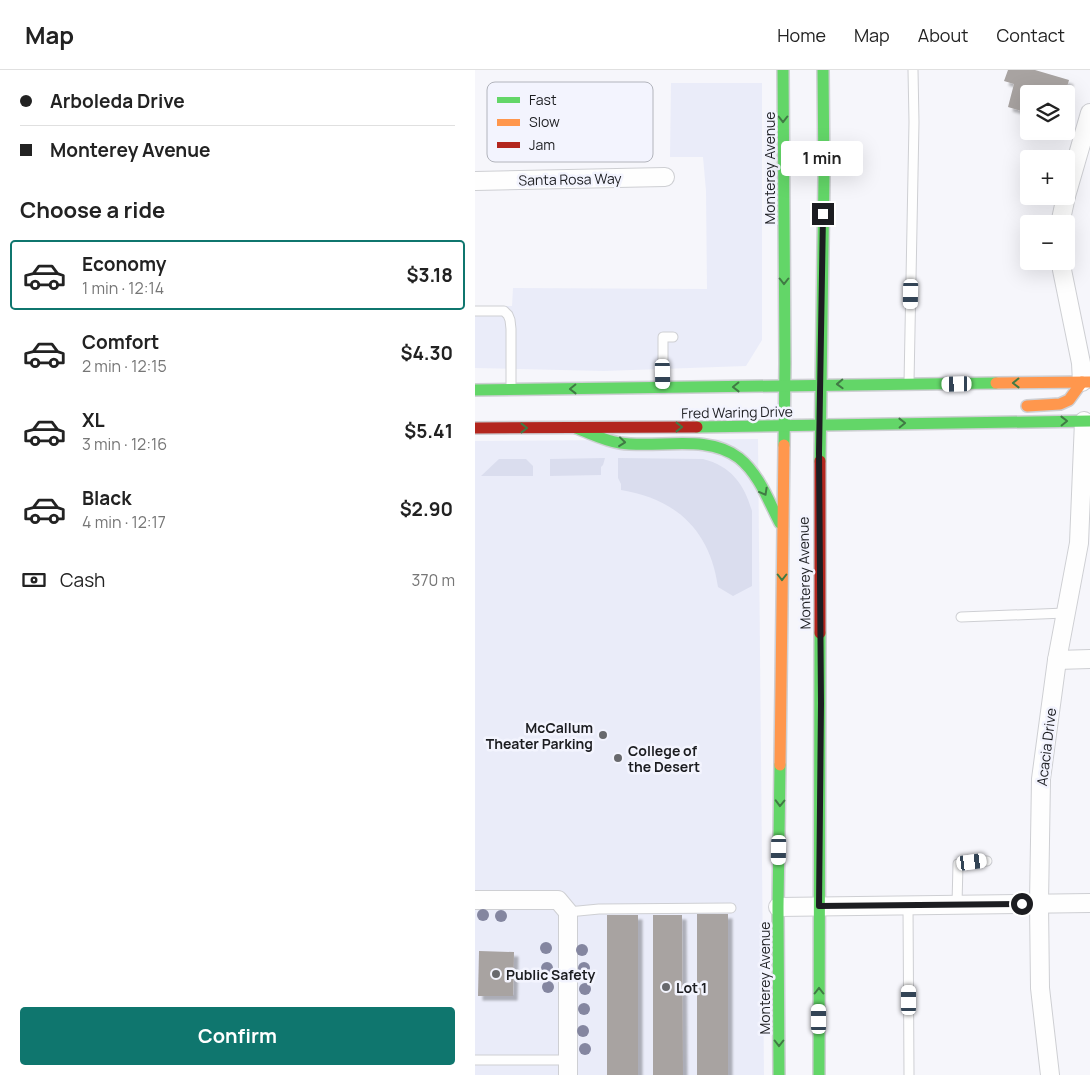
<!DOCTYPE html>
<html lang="en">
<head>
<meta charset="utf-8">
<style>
	:root { --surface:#fff; --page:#f2f2f2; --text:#222; --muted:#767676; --line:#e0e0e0; --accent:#0f766e }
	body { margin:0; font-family:Manrope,sans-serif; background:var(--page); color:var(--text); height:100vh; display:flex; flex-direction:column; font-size:19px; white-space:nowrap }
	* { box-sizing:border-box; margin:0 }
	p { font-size:16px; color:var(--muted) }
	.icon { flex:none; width:28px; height:28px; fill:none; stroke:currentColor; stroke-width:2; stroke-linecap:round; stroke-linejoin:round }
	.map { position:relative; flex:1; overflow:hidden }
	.drawer { display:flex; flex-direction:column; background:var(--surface); width:475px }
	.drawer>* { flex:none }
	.hud { display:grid; align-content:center; height:110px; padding:0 20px; background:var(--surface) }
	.controls { position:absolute; left:545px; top:15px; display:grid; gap:10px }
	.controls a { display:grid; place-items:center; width:55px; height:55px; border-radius:5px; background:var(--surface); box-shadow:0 5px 20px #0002; font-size:25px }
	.end { position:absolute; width:22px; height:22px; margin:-11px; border:6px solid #1c1d21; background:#fff; box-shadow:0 0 0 2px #fff }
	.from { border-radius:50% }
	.bubble { position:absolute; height:35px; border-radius:5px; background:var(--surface); box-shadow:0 5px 20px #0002; font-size:16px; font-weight:700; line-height:35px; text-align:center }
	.car { position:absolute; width:15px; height:30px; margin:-15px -8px; border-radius:6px; box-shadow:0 0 4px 1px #0007; background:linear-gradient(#fff 24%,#345 0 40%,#fff 0 76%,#345 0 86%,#fff 0) }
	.hud b { display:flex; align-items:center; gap:18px; height:48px; font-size:19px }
	.hud b+b { border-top:1px solid var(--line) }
	.hud i { width:12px; height:12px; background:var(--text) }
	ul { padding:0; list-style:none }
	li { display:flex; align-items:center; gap:15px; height:70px; margin:0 10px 8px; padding:0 10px; border:2px solid transparent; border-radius:5px }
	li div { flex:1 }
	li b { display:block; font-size:19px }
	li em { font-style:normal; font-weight:700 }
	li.active { border-color:var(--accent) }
	li>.icon { width:45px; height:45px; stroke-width:1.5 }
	h2 { padding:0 20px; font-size:22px; line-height:60px }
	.pay { display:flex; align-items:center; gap:12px; height:55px; padding:0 20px; font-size:19px }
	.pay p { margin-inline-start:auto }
	.cta { display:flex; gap:10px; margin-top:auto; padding:10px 20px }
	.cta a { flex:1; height:58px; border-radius:5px; background:var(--accent); color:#fff; font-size:20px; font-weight:700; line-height:58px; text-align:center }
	header { display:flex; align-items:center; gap:30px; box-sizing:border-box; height:70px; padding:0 25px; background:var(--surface); border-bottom:1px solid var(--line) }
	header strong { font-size:24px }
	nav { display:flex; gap:28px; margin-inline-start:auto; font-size:18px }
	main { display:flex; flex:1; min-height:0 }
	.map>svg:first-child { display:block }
	.built { fill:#eaecf9 }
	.green { fill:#daddee }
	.building { fill:#a8a3a1; filter:url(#shadow) }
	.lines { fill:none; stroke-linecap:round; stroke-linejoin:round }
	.lane-casing { stroke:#cecfd3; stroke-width:11 }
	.street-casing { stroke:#cecfd3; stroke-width:20 }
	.fast-casing { stroke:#cecfd3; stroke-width:14 }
	.slow-casing { stroke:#cecfd3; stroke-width:14 }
	.jam-casing { stroke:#cecfd3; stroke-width:14 }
	.lane { stroke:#fefefe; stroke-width:9 }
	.street { stroke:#fefefe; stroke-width:18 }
	.fast { stroke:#63d668; stroke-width:11 }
	.slow { stroke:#ff974d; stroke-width:11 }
	.jam { stroke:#b3261e; stroke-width:11 }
	.tree { fill:#8486a0 }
	.oneway { stroke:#407a44 }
	.route { stroke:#1c1d21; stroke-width:6 }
	.poi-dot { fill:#68696d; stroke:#f3f4fe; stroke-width:2 }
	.labels { text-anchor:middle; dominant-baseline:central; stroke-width:5; stroke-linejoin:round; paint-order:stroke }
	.street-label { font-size:14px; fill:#1c1d21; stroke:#f3f4fe }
	.poi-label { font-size:14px; font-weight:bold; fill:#1c1d21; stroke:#f3f4fe; text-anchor:start }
	.key { fill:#f3f4fe; stroke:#b2b4bc; stroke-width:1 }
	.key-label { font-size:14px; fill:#1c1d21 }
</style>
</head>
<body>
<header>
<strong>Map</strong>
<nav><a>Home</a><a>Map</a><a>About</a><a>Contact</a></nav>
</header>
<main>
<section class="drawer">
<div class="hud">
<b><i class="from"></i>Arboleda Drive</b>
<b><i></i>Monterey Avenue</b>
</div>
<h2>Choose a ride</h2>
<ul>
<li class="active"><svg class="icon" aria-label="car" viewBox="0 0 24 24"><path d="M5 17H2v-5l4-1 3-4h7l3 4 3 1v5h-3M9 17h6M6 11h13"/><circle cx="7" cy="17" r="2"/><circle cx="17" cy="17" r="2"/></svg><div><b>Economy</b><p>1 min · 12:14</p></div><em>$3.18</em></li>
<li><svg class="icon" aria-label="car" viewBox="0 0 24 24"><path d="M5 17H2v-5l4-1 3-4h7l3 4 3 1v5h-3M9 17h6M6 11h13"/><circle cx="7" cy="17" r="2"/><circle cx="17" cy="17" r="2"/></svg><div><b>Comfort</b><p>2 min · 12:15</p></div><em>$4.30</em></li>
<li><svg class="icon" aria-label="car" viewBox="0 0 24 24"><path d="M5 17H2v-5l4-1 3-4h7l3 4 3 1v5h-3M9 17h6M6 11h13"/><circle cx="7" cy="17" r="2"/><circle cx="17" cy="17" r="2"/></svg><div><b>XL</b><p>3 min · 12:16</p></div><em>$5.41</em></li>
<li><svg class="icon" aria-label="car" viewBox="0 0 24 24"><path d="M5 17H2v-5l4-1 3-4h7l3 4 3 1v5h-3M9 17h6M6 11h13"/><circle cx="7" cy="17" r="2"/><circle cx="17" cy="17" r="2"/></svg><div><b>Black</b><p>4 min · 12:17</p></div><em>$2.90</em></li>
</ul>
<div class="pay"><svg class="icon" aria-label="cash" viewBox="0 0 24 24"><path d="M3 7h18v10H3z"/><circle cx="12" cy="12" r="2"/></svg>Cash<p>370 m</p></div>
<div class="cta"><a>Confirm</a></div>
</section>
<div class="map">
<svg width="615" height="1005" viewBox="0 0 615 1005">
	<defs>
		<filter id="shadow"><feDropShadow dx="4.5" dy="4.5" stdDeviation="1" flood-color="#0004"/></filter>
	</defs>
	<rect width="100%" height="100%" fill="#f6f6fb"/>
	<g class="built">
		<polygon points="196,13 287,13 287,270 271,296 129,301 0,298 0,236 37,236 38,218 232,219 231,121 228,87 195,87"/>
		<polygon points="283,369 289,1005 0,1005 0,371"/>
	</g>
	<g class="green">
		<polygon points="130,388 128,395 126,397 126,405 75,406 75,389"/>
		<path d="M143 388 228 389C256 396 269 414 277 441V516L258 526 243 517C235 461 202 429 146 420V414L143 408Z"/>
		<polygon points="24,389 51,389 58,396 58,406 6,406"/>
	</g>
	<g class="building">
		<polygon points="533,0 560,0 594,10 590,24 576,24 560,19 559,24 554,24 553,43 533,37 539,14 529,11"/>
		<rect x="222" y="844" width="31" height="161"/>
		<rect x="132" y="845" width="31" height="160"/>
		<polygon points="178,845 207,845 208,1005 178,1005"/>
		<polygon points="4,881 39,882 38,926 3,926"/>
	</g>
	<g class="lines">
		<g class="lane-casing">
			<g id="lane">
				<polyline points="0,241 29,241 33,245 35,250 36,259 36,317"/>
				<polyline points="434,313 439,52 438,0"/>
				<polyline points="188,315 188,267 198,267"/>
				<polyline points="486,547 590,543"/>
				<polyline points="482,834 483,794 512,791"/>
				<polyline points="433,835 434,1005"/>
				<polyline points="93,842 124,839 256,838"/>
				<polyline points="0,990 93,990"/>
			</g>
		</g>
		<g class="street-casing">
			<g id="street">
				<polyline points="0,111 190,107"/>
				<polyline points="591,126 615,43"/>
				<polyline points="585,154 591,126"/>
				<polyline points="586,191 587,200 606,293 607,312"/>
				<polyline points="582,590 615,589"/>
				<polyline points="0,830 83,830 93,842 93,1005"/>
				<polyline points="303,837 615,833"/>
				<polyline points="575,1005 565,918 564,833 566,709 582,590 604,473 609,351"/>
			</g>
		</g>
		<g class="fast-casing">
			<g id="fast">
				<polyline points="308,0 310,293 309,375"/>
				<polyline points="0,320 521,313"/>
				<polyline points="222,357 615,351"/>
				<path d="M101 358C115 363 130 371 145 373 182 379 232 363 264 388 284 404 294 432 305 453"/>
				<polyline points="345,391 349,107 348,0"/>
				<polyline points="304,1005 303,837 305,695"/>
				<polyline points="344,1005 345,563"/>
			</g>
		</g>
		<g class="slow-casing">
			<g id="slow">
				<polyline points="521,313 615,312"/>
				<polyline points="552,336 585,334 594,330 607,312"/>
				<polyline points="305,695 309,375"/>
			</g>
		</g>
		<g class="jam-casing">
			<g id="jam">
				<polyline points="0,358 222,357"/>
				<polyline points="345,391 345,563"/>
			</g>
		</g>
		<use href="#lane" class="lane"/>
		<use href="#street" class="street"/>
		<use href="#fast" class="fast"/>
		<use href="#slow" class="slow"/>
		<use href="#jam" class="jam"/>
	</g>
	<g class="tree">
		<circle cx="8" cy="845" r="6"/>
		<circle cx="26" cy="846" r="6"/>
		<circle cx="71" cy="878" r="6"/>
		<circle cx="107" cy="880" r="6"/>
		<circle cx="72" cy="898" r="6"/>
		<circle cx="109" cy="898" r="6"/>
		<circle cx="73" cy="917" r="6"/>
		<circle cx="110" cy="919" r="6"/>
		<circle cx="109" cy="939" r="6"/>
		<circle cx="108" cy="961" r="6"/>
		<circle cx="110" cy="979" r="6"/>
	</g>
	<defs><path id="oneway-chevron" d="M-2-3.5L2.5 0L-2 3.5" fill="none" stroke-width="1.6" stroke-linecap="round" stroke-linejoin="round" transform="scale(1.25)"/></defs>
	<g class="oneway">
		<use href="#oneway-chevron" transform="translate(308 49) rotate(90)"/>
		<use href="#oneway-chevron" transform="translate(309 211) rotate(90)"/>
		<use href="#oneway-chevron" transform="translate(541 313) rotate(179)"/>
		<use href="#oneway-chevron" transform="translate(365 314) rotate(178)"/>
		<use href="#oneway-chevron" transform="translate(261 317) rotate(179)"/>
		<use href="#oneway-chevron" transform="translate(98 319) rotate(179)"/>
		<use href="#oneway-chevron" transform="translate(589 351) rotate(-1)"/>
		<use href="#oneway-chevron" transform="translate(427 353) rotate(-1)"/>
		<use href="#oneway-chevron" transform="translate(204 357)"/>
		<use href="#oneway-chevron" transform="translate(49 358)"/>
		<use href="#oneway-chevron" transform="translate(147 372) rotate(6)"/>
		<use href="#oneway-chevron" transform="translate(289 422) rotate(61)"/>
		<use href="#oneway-chevron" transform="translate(307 507) rotate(90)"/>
		<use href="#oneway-chevron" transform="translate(305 733) rotate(91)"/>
		<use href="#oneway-chevron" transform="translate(344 921) rotate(-90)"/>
		<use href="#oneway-chevron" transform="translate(304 973) rotate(90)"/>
	</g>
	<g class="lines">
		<polyline class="route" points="348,144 344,383 346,633 344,836 547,834"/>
	</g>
	<g class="poi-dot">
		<circle cx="128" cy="665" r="5"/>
		<circle cx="143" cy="688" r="5"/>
		<circle cx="21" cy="904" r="5"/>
		<circle cx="191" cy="917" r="5"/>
	</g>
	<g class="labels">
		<g class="street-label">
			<text transform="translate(294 98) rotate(-90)">Monterey Avenue</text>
			<text transform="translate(95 109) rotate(-1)">Santa Rosa Way</text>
			<text transform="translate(262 342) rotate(-1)">Fred Waring Drive</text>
			<text transform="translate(329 503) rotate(-91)">Monterey Avenue</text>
			<text transform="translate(571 677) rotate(-83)">Acacia Drive</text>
			<text transform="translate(289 908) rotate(-90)">Monterey Avenue</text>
		</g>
		<g class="poi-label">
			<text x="118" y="657" text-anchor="end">McCallum<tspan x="118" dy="16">Theater Parking</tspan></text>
			<text x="153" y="680">College of<tspan x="153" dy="16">the Desert</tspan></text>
			<text x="31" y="904">Public Safety</text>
			<text x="201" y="917">Lot 1</text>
		</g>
	</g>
	<rect x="12" y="12" width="166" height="80" rx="8" class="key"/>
	<rect x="22" y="27" width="23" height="6" fill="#63d668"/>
	<rect x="22" y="49" width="23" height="7" fill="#ff974d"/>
	<rect x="22" y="72" width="23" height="6" fill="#b3261e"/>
	<g class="key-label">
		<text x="54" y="35">Fast</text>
		<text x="54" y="57">Slow</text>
		<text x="54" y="80">Jam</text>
	</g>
</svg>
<div class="controls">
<a><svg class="icon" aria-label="layers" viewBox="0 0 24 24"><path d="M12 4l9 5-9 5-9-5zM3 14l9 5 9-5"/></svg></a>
<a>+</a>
<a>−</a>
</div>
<i class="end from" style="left:547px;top:834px"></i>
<i class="end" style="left:348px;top:144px"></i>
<div class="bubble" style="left:306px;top:71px;width:82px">1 min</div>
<i class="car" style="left:436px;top:224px;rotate:181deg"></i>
<i class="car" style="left:188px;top:304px;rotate:179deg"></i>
<i class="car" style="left:482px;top:314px;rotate:269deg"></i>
<i class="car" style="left:304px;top:780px;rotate:181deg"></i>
<i class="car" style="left:497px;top:792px;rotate:83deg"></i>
<i class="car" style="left:434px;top:930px;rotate:0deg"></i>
<i class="car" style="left:344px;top:949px;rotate:0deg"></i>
</div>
</main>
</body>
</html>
